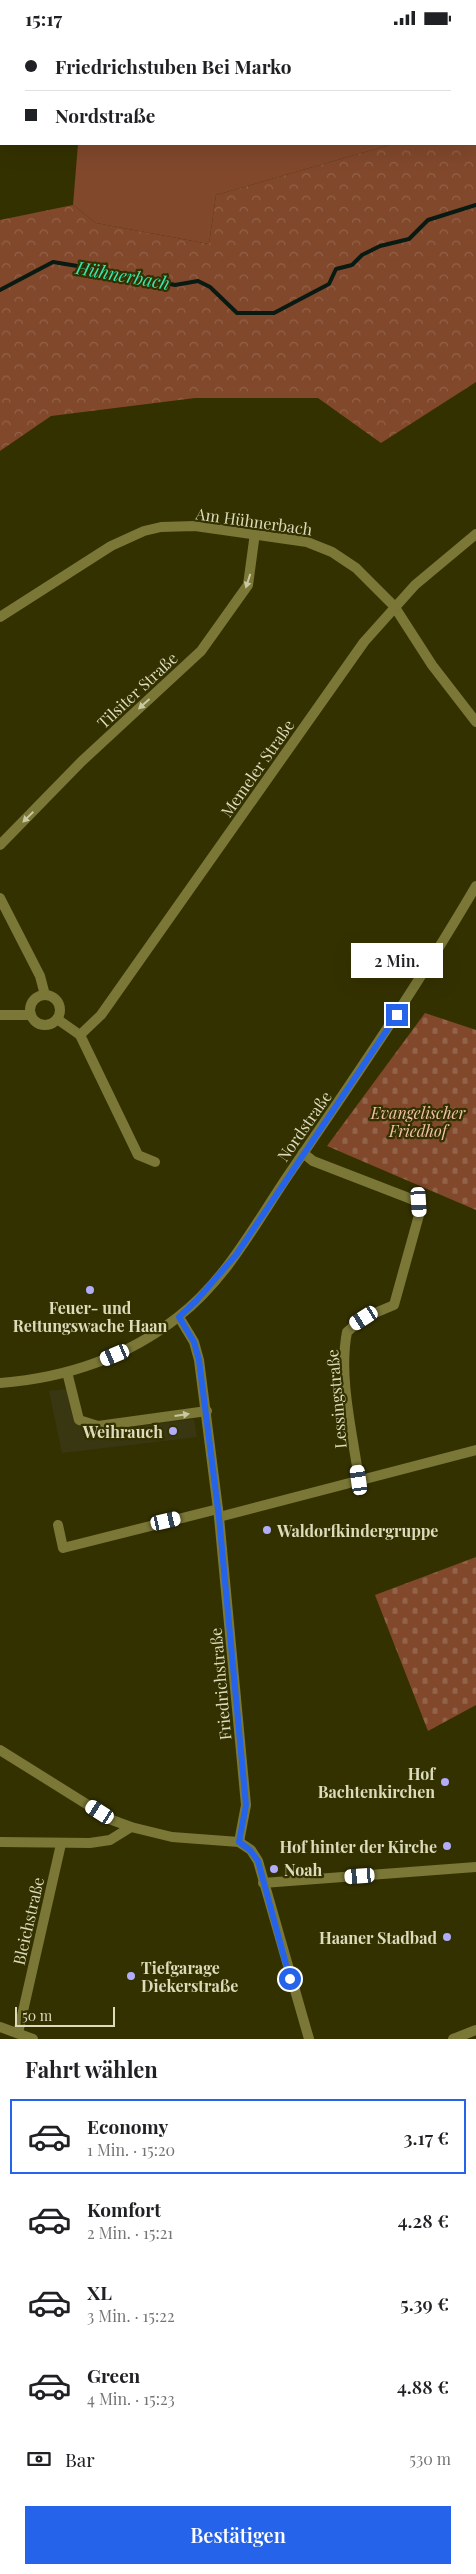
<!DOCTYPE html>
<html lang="de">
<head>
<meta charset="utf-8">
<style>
	:root { --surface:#fff; --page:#f2f2f2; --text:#202124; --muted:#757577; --line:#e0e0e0; --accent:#2563eb }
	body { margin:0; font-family:"Playfair Display",serif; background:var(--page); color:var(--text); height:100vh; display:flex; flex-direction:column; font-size:19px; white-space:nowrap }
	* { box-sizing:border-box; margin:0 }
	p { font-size:16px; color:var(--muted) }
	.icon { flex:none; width:28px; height:28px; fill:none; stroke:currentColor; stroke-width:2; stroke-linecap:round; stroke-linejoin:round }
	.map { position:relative; height:2004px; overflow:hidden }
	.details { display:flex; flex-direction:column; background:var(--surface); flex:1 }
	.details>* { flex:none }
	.banner { position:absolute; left:0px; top:0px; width:476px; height:110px; box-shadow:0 5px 20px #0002; display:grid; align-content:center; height:110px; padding:0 25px; background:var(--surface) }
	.scale { position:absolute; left:15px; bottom:12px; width:100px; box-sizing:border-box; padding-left:5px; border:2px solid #dcdcbd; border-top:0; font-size:14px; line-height:18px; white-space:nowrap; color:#dcdcbd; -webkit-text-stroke:4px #343100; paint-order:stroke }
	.end { position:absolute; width:22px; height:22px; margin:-11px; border:6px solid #2563eb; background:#fff; box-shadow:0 0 0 2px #fff }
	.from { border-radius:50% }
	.bubble { position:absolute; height:35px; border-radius:0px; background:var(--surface); box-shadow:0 5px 20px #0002; font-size:16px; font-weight:600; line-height:35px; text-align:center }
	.car { position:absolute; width:15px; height:30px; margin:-15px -8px; border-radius:6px; box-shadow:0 0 4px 1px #0007; background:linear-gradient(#fff 24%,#345 0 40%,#fff 0 76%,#345 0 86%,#fff 0) }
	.banner b { display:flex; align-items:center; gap:18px; height:48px; font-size:19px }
	.banner b+b { border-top:1px solid var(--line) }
	.banner i { width:12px; height:12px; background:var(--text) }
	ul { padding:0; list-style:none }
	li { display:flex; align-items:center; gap:15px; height:75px; margin:0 10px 8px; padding:0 15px; border:2px solid transparent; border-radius:0px }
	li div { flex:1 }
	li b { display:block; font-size:19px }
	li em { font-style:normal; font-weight:600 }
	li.current { border-color:var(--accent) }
	li>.icon { width:45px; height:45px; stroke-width:1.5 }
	h2 { padding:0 25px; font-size:22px; line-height:60px }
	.pay { display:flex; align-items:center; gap:12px; height:55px; padding:0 25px; font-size:19px }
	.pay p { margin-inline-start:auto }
	.action { display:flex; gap:10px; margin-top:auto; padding:10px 25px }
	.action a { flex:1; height:58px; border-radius:0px; background:var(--accent); color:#fff; font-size:20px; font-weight:600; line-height:58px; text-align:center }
	.status { display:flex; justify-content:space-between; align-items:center; height:35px; padding:0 25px; background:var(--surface); direction:ltr }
	.status svg { height:14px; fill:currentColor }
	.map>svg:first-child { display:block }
	.built { fill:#393711 }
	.grass { fill:#81482c }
	.forest { fill:url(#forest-crowns) }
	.cemetery { fill:url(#cemetery-stones) }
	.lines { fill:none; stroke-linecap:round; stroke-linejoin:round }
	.stream { stroke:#091a13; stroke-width:4 }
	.minor { stroke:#7a7737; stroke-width:10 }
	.tertiary { stroke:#7a7737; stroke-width:10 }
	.oneway { fill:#c8c8a2 }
	.route { stroke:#2563eb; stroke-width:6 }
	.poi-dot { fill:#b2adf9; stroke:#343100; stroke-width:2 }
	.labels { text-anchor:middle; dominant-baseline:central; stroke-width:4.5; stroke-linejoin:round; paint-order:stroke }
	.street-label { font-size:16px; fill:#dcdcbd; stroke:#343100 }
	.park-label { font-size:16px; font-style:italic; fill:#f2c1ab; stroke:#343100 }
	.poi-label { font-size:16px; font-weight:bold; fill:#dcdcbd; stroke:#343100; text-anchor:end }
	.water-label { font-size:18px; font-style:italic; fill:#35e7b0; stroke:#343100 }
</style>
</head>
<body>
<div class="status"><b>15:17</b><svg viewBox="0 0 49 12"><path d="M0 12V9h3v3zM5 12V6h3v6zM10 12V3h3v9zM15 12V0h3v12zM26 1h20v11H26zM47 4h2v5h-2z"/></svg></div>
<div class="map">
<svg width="476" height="2004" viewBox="0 0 476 2004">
	<defs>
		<pattern id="forest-crowns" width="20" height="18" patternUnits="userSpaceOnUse" patternTransform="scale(1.25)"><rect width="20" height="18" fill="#81482c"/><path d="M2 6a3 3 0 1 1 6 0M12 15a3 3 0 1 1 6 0" fill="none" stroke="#926249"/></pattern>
		<pattern id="cemetery-stones" width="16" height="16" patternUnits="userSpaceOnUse" patternTransform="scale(1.25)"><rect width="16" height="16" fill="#81482c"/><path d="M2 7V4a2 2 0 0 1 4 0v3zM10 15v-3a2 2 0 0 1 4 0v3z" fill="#926249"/></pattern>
	</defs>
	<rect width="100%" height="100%" fill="#343100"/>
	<polygon class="built" points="67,1354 84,1394 109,1395 194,1384 197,1402 62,1418 49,1356"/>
	<g class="grass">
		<polygon points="130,0 430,0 431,1 127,1"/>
		<polygon points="78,109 393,109 216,160 209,209 96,188 73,170"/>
	</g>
	<polygon class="forest" points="430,0 476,0 476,347 381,408 318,363 195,363 51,381 0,416 0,185 73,170 96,188 209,209 216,160 393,109 475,109 475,1"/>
	<g class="cemetery">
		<polygon points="425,978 476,995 476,1175 327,1111"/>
		<polygon points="476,1522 476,1670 428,1696 375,1560"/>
	</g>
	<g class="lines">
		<polyline class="stream" points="0,255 53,227 120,238 175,250 198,246 210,252 237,278 274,278 329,249 336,234 352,230 362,220 380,211 409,204 428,185 476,170"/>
		<g class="minor">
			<polyline points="0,47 1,47"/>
			<polyline points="0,582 111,511 144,496 161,492 195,491 307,507 332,517 356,533 394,571 432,630 476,687"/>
			<polyline points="0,810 81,727 201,616 248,550 255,498"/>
			<polyline points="0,863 40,941 45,960"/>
			<circle cx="45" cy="975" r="15"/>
			<polyline points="0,980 31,980"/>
			<polyline points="57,984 80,1000 138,1120 155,1127"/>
			<polyline points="80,1000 101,980 364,607 415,550 476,499"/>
			<path d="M303 1118 313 1126 419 1167V1180L394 1270 363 1283 347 1297C338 1342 353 1400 359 1445"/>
			<polyline points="179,1282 194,1307 199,1325 219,1482 246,1770 239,1807"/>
			<polyline points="67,1337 79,1385 98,1391 207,1376"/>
			<polyline points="219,1482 476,1415"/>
			<polyline points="58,1490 63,1513 218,1474"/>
			<polyline points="0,1715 112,1785 131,1792 172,1802 239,1807 251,1815 258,1826 309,2004"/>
			<polyline points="0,1807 90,1808 110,1805 131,1792"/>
			<polyline points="263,1848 476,1832"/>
			<polyline points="0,1992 33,2004"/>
			<polyline points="18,1998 61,1809"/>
			<polyline points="453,2004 476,1995"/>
		</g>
		<path class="tertiary" d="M0 1348C65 1343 127 1322 178 1282 227 1244 255 1189 289 1139 354 1044 418 950 476 851"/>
	</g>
	<defs><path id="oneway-solid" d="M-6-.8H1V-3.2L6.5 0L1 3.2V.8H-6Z" transform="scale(1.25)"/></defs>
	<g class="oneway">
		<use href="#oneway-solid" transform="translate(248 546) rotate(108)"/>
		<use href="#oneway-solid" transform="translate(144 669) rotate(138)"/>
		<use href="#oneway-solid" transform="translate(28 782) rotate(135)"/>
		<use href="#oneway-solid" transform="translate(182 1380) rotate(-8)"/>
	</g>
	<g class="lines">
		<polyline class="route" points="290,1944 258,1826 250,1815 239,1807 246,1770 219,1482 199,1325 194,1307 179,1282 196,1266 236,1220 397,980"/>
	</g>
	<g class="poi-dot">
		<circle cx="90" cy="1255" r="5"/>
		<circle cx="173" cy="1396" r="5"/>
		<circle cx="267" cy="1495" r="5"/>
		<circle cx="445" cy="1747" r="5"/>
		<circle cx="447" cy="1811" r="5"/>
		<circle cx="274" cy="1834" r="5"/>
		<circle cx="447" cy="1902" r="5"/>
		<circle cx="131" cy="1941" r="5"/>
	</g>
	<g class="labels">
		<g class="street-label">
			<text transform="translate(254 486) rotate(8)">Am Hühnerbach</text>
			<text transform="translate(137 655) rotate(-43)">Tilsiter Straße</text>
			<text transform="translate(257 733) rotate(-55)">Memeler Straße</text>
			<text transform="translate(304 1091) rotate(-55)">Nordstraße</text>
			<text transform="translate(336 1364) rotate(-95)">Lessingstraße</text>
			<text transform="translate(220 1649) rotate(-95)">Friedrichstraße</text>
			<text transform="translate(28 1886) rotate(-77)">Bleichstraße</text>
		</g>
		<g class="park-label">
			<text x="418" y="1077">Evangelischer<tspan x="418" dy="18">Friedhof</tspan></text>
		</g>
		<g class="poi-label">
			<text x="90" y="1272" text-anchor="middle">Feuer- und<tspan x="90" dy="18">Rettungswache Haan</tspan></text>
			<text x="163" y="1396">Weihrauch</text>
			<text x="277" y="1495" text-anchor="start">Waldorfkindergruppe</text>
			<text x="435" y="1738">Hof<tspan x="435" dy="18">Bachtenkirchen</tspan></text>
			<text x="437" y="1811">Hof hinter der Kirche</text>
			<text x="284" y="1834" text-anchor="start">Noah</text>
			<text x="437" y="1902">Haaner Stadbad</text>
			<text x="141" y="1932" text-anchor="start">Tiefgarage<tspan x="141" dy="18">Diekerstraße</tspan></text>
		</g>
		<g class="water-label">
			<text transform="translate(123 240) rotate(10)">Hühnerbach</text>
		</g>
	</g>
</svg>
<div class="scale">50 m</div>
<i class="end from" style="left:290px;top:1944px"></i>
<i class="end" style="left:397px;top:980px"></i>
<div class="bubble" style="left:351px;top:908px;width:92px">2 Min.</div>
<i class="car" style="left:419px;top:1167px;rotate:176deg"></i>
<i class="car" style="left:364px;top:1283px;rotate:237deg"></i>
<i class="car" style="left:115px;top:1320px;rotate:247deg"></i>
<i class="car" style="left:359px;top:1445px;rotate:352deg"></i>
<i class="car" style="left:166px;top:1486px;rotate:77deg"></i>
<i class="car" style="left:100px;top:1777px;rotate:302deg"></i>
<i class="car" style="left:360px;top:1841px;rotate:266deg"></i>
<div class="banner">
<b><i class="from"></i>Friedrichstuben Bei Marko</b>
<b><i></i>Nordstraße</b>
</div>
</div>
<section class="details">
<h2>Fahrt wählen</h2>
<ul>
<li class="current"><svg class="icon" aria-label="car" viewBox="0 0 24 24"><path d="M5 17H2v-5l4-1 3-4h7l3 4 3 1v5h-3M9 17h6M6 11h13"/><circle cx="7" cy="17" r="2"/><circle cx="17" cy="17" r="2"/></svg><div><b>Economy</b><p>1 Min. · 15:20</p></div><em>3.17 €</em></li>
<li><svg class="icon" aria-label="car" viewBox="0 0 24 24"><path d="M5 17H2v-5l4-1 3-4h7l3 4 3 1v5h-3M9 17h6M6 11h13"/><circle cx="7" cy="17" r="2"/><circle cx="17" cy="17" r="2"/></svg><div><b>Komfort</b><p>2 Min. · 15:21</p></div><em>4.28 €</em></li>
<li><svg class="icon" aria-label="car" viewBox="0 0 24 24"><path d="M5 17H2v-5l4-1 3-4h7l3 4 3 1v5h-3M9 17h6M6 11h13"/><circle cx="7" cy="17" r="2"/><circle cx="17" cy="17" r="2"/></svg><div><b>XL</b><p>3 Min. · 15:22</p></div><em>5.39 €</em></li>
<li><svg class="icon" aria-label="car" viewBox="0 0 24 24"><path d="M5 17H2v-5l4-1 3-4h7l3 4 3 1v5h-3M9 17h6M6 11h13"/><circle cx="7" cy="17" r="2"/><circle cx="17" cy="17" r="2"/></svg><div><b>Green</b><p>4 Min. · 15:23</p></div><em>4.88 €</em></li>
</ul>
<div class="pay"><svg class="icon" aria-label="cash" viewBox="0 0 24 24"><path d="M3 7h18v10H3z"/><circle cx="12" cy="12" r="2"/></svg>Bar<p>530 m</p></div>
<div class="action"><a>Bestätigen</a></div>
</section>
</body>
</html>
